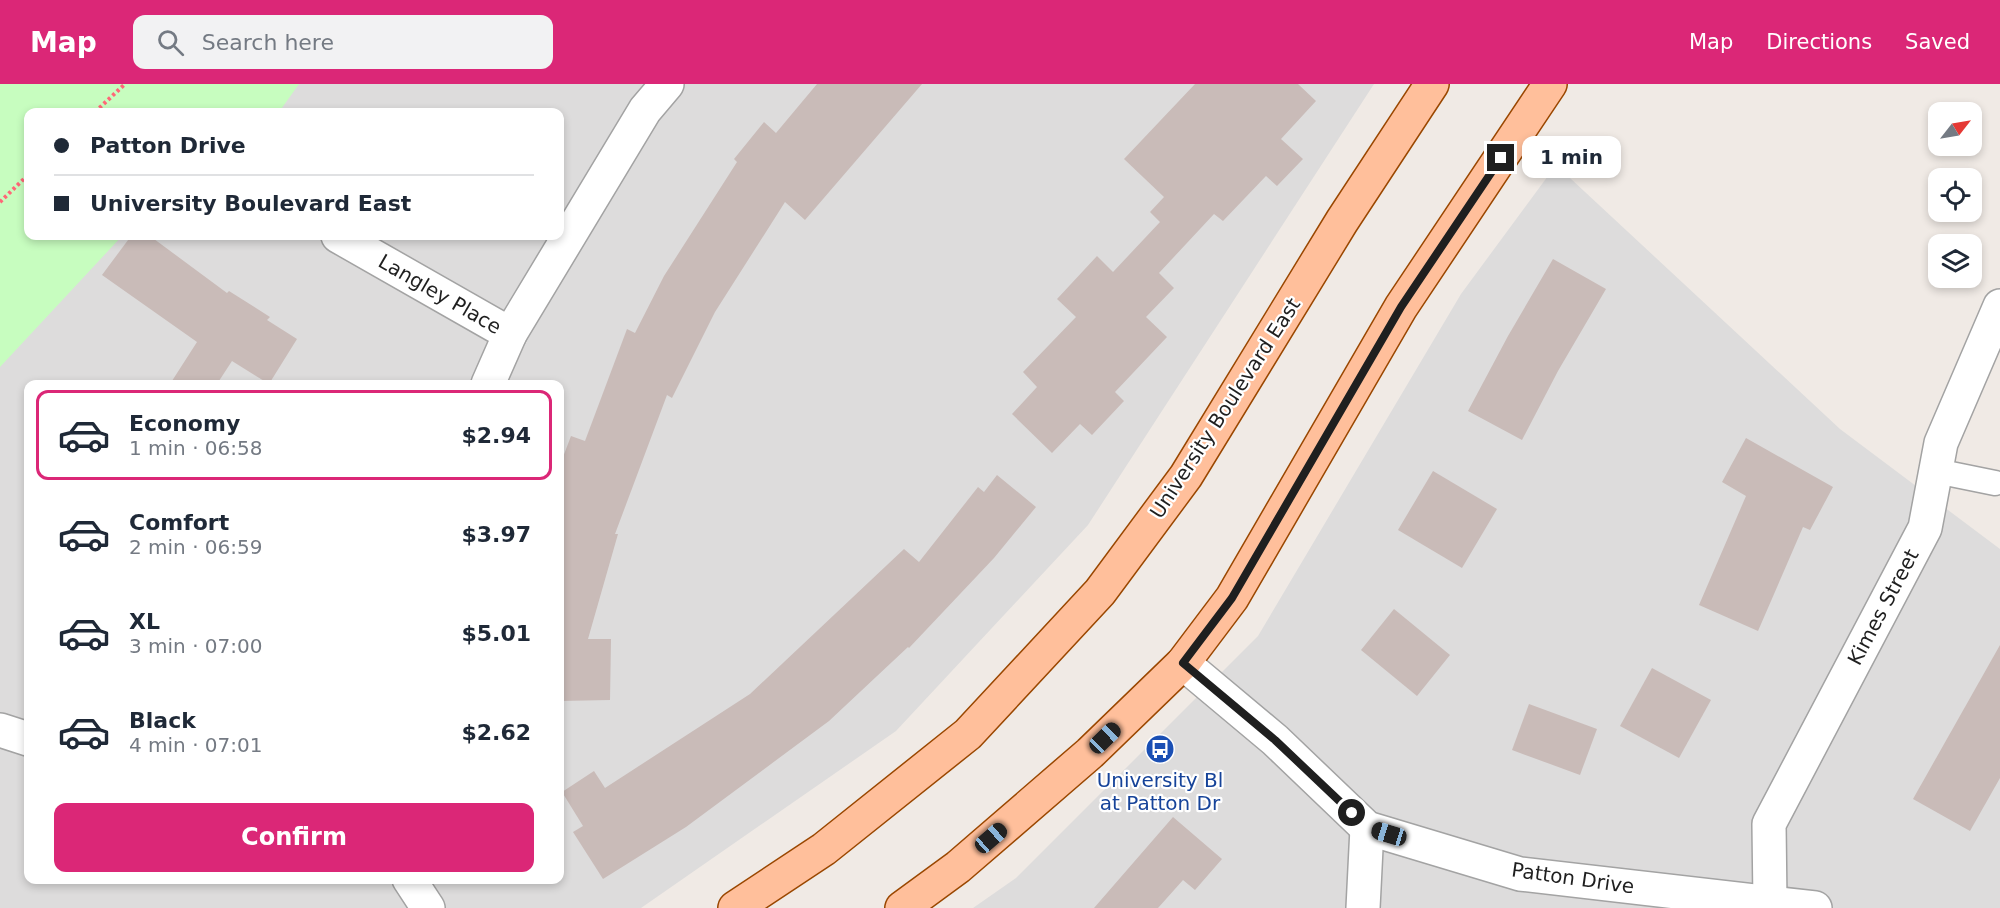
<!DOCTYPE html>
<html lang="en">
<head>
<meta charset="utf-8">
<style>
	:root { --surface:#fff; --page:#f2f2f3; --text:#1f2937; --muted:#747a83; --line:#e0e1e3; --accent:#db2777 }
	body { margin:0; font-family:"DejaVu Sans",sans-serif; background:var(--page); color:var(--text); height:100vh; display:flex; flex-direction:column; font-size:22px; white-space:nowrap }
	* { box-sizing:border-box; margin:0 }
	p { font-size:20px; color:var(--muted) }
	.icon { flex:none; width:33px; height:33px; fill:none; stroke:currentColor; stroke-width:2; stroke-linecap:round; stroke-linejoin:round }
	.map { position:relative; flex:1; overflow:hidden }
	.panel { position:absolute; left:24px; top:296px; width:540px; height:504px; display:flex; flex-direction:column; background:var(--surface); border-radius:12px; box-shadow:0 3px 9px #0003 }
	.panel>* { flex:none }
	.banner { position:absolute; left:24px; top:24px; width:540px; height:132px; border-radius:12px; box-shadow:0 3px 9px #0003; display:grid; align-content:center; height:132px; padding:0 30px; background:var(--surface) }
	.needle { width:39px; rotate:59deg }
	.buttons { position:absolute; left:1928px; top:18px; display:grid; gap:12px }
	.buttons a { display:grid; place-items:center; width:54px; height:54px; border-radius:12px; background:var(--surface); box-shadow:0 3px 9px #0003; font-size:30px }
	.end { position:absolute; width:27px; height:27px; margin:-14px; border:8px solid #1f1f1f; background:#fff; box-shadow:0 0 0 3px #fff }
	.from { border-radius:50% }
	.bubble { position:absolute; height:42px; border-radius:12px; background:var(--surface); box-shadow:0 3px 9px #0003; font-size:20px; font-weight:600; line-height:42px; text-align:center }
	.car { position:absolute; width:18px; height:36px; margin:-18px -9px; border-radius:8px; box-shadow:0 0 4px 2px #0007; background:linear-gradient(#222 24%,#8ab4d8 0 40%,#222 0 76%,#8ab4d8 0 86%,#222 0) }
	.banner b { display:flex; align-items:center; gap:21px; height:57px; font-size:22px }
	.banner b+b { border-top:2px solid var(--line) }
	.banner i { width:15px; height:15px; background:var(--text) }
	ul { padding:10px 0 0; list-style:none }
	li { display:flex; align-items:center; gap:18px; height:90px; margin:0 12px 9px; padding:0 18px; border:3px solid transparent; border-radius:12px }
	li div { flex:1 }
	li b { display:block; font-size:22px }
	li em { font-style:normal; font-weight:600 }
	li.on { border-color:var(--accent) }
	li>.icon { width:54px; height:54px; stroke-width:1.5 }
	.cta { display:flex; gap:12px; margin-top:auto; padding:12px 30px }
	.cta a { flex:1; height:69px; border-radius:12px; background:var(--accent); color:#fff; font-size:24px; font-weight:600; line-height:69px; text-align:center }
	header { display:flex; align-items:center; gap:36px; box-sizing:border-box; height:84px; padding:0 30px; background:var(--accent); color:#fff }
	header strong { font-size:28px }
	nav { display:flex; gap:33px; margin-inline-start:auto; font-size:21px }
	.search { width:420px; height:54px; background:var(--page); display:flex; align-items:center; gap:15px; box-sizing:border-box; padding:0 21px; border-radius:12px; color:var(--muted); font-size:22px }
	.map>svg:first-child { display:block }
	.residential { fill:#dddcdc; fill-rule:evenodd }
	.park { fill:#c7fdbf }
	.building { fill:#c9bbb8 }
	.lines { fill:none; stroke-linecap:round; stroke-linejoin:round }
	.lane-casing { stroke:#a3a3a3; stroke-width:27 }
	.street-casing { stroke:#a3a3a3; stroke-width:36 }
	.primary-casing { stroke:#9a4700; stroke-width:36 }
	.path { stroke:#ff6777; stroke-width:4; stroke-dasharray:3 3; stroke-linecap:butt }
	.lane { stroke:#fff; stroke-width:24 }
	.street { stroke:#fff; stroke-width:33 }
	.primary { stroke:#ffbf9b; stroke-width:33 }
	.route { stroke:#1f1f1f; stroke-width:8 }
	.labels { text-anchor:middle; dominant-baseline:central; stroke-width:4.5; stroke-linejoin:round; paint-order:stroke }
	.street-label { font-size:20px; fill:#1f1f1f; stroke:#fff }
	.transit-label { font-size:20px; fill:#164399; stroke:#fff }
</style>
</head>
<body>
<header>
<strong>Map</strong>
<div class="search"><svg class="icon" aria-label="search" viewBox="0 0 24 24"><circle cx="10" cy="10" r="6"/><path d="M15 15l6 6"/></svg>Search here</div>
<nav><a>Map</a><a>Directions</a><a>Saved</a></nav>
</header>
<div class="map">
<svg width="2000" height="824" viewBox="0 0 2000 824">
	<rect width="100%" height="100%" fill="#f0eae5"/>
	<g class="residential">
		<path d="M190 0H1374L1088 441 896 647 641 824H0V190L39 152H560V28H160ZM28 300H560V795H28Z"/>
		<polygon points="1556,81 1840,345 2000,465 2000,824 973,824 1016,794 1258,552 1461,210"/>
	</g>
	<polygon class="park" points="0,0 299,0 279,28 28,28 28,152 122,152 0,283"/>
	<g class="building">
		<polygon points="817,0 922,0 805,136 785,118 715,228 672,314 667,311 615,450 618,450 588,555 611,555 610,616 560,617 560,381 571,352 585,357 627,245 635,249 664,192 737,78 734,75 764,38 776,49"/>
		<polygon points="1195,0 1298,0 1316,17 1281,55 1303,75 1277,102 1266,92 1223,137 1214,130 1159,189 1174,204 1146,233 1167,253 1115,308 1124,317 1092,351 1080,340 1052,369 1012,330 1037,303 1023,288 1076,233 1057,215 1097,172 1113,188 1160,138 1150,128 1164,113 1124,75"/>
		<polygon points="131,152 150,152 227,209 229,207 270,233 267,236 297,255 269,300 232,277 217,300 170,300 197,258 102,191"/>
		<polygon points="1553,175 1606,205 1558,287 1522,356 1468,327 1508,252"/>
		<polygon points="1746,354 1833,403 1810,446 1803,443 1758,547 1699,521 1746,412 1722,398"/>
		<polygon points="1433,387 1497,425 1462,484 1398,446"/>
		<polygon points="997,391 1036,423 994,474 909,564 908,563 829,637 686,743 603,795 573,748 583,742 562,708 594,687 605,704 750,610 904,465 919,478 978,403 984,408"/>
		<polygon points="1394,525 1450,571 1417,612 1361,566"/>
		<polygon points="2000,561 2000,694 1970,747 1913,715"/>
		<polygon points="1652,584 1711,616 1679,674 1620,642"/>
		<polygon points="1529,620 1597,645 1580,691 1512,666"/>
		<polygon points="1173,733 1222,775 1195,806 1183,796 1158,824 1094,824"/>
	</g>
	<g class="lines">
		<g class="lane-casing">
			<polyline id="lane" points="1936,387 1995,399"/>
		</g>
		<g class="street-casing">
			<g id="street">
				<polyline points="338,152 510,250"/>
				<polyline points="488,300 510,250 645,26 667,0"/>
				<polyline points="1183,579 1275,656 1367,744 1520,790 1815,824"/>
				<polyline points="0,646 28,655"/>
				<polyline points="409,795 428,824"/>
				<polyline points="1770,819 1769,740 1925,444 1941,359 2000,222"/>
				<polyline points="1363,824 1367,744"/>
			</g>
		</g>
		<g class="primary-casing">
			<g id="primary">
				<polyline points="735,824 824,765 968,650 1100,508 1186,392 1342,137 1432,0"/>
				<polyline points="902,824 958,783 1090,669 1183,579 1232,514 1401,223 1550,0"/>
			</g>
		</g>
		<g class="path">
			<polyline points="95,28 125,0"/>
			<polyline points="0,118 28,91"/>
		</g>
		<use href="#lane" class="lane"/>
		<use href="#street" class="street"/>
		<use href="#primary" class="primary"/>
	</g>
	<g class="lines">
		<polyline class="route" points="1352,729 1275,656 1183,579 1232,514 1401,223 1501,74"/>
	</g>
	<defs>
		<g id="bus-disc" transform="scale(1.5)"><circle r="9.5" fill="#1a4fb4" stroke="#fff"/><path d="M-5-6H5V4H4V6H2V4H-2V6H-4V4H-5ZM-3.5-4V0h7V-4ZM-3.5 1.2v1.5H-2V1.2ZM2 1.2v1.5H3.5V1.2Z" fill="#fff"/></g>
	</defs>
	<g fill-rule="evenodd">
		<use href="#bus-disc" x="1160" y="665"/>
	</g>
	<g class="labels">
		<g class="street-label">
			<text transform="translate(440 210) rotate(30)">Langley Place</text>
			<text transform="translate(1225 324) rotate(-57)">University Boulevard East</text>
			<text transform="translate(1883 523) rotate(-62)">Kimes Street</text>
			<text transform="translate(1573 794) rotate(8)">Patton Drive</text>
		</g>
		<g class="transit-label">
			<text x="1160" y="696">University Bl<tspan x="1160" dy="23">at Patton Dr</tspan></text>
		</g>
	</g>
</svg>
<div class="buttons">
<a><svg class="needle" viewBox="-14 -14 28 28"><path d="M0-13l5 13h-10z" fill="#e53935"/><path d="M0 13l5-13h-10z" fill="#747a83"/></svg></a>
<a><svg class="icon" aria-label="locate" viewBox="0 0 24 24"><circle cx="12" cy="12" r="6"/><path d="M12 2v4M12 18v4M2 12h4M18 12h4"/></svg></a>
<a><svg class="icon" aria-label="layers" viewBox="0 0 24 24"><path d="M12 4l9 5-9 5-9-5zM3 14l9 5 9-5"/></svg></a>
</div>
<i class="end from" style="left:1352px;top:729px"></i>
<i class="end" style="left:1501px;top:74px"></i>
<div class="bubble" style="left:1522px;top:52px;width:99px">1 min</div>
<i class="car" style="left:1105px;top:654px;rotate:46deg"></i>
<i class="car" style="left:1389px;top:750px;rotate:287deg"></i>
<i class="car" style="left:991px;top:754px;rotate:49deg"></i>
<div class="banner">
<b><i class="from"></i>Patton Drive</b>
<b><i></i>University Boulevard East</b>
</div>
<section class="panel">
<ul>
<li class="on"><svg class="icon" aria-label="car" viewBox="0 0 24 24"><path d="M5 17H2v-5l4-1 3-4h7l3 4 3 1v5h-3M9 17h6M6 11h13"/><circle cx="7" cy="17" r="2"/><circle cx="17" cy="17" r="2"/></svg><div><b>Economy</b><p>1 min · 06:58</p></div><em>$2.94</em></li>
<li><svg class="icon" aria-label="car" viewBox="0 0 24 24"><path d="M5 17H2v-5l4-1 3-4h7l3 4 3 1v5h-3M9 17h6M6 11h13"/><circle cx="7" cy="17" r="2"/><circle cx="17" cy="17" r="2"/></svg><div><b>Comfort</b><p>2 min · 06:59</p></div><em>$3.97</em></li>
<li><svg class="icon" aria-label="car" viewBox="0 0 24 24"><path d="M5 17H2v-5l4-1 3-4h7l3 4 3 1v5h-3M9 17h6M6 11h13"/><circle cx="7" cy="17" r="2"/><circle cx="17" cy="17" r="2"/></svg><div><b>XL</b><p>3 min · 07:00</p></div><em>$5.01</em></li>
<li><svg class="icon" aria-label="car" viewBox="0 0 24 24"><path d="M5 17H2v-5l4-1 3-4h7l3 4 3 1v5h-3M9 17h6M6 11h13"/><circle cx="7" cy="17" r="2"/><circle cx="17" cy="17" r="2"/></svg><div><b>Black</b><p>4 min · 07:01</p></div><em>$2.62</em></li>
</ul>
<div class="cta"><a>Confirm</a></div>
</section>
</div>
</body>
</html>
